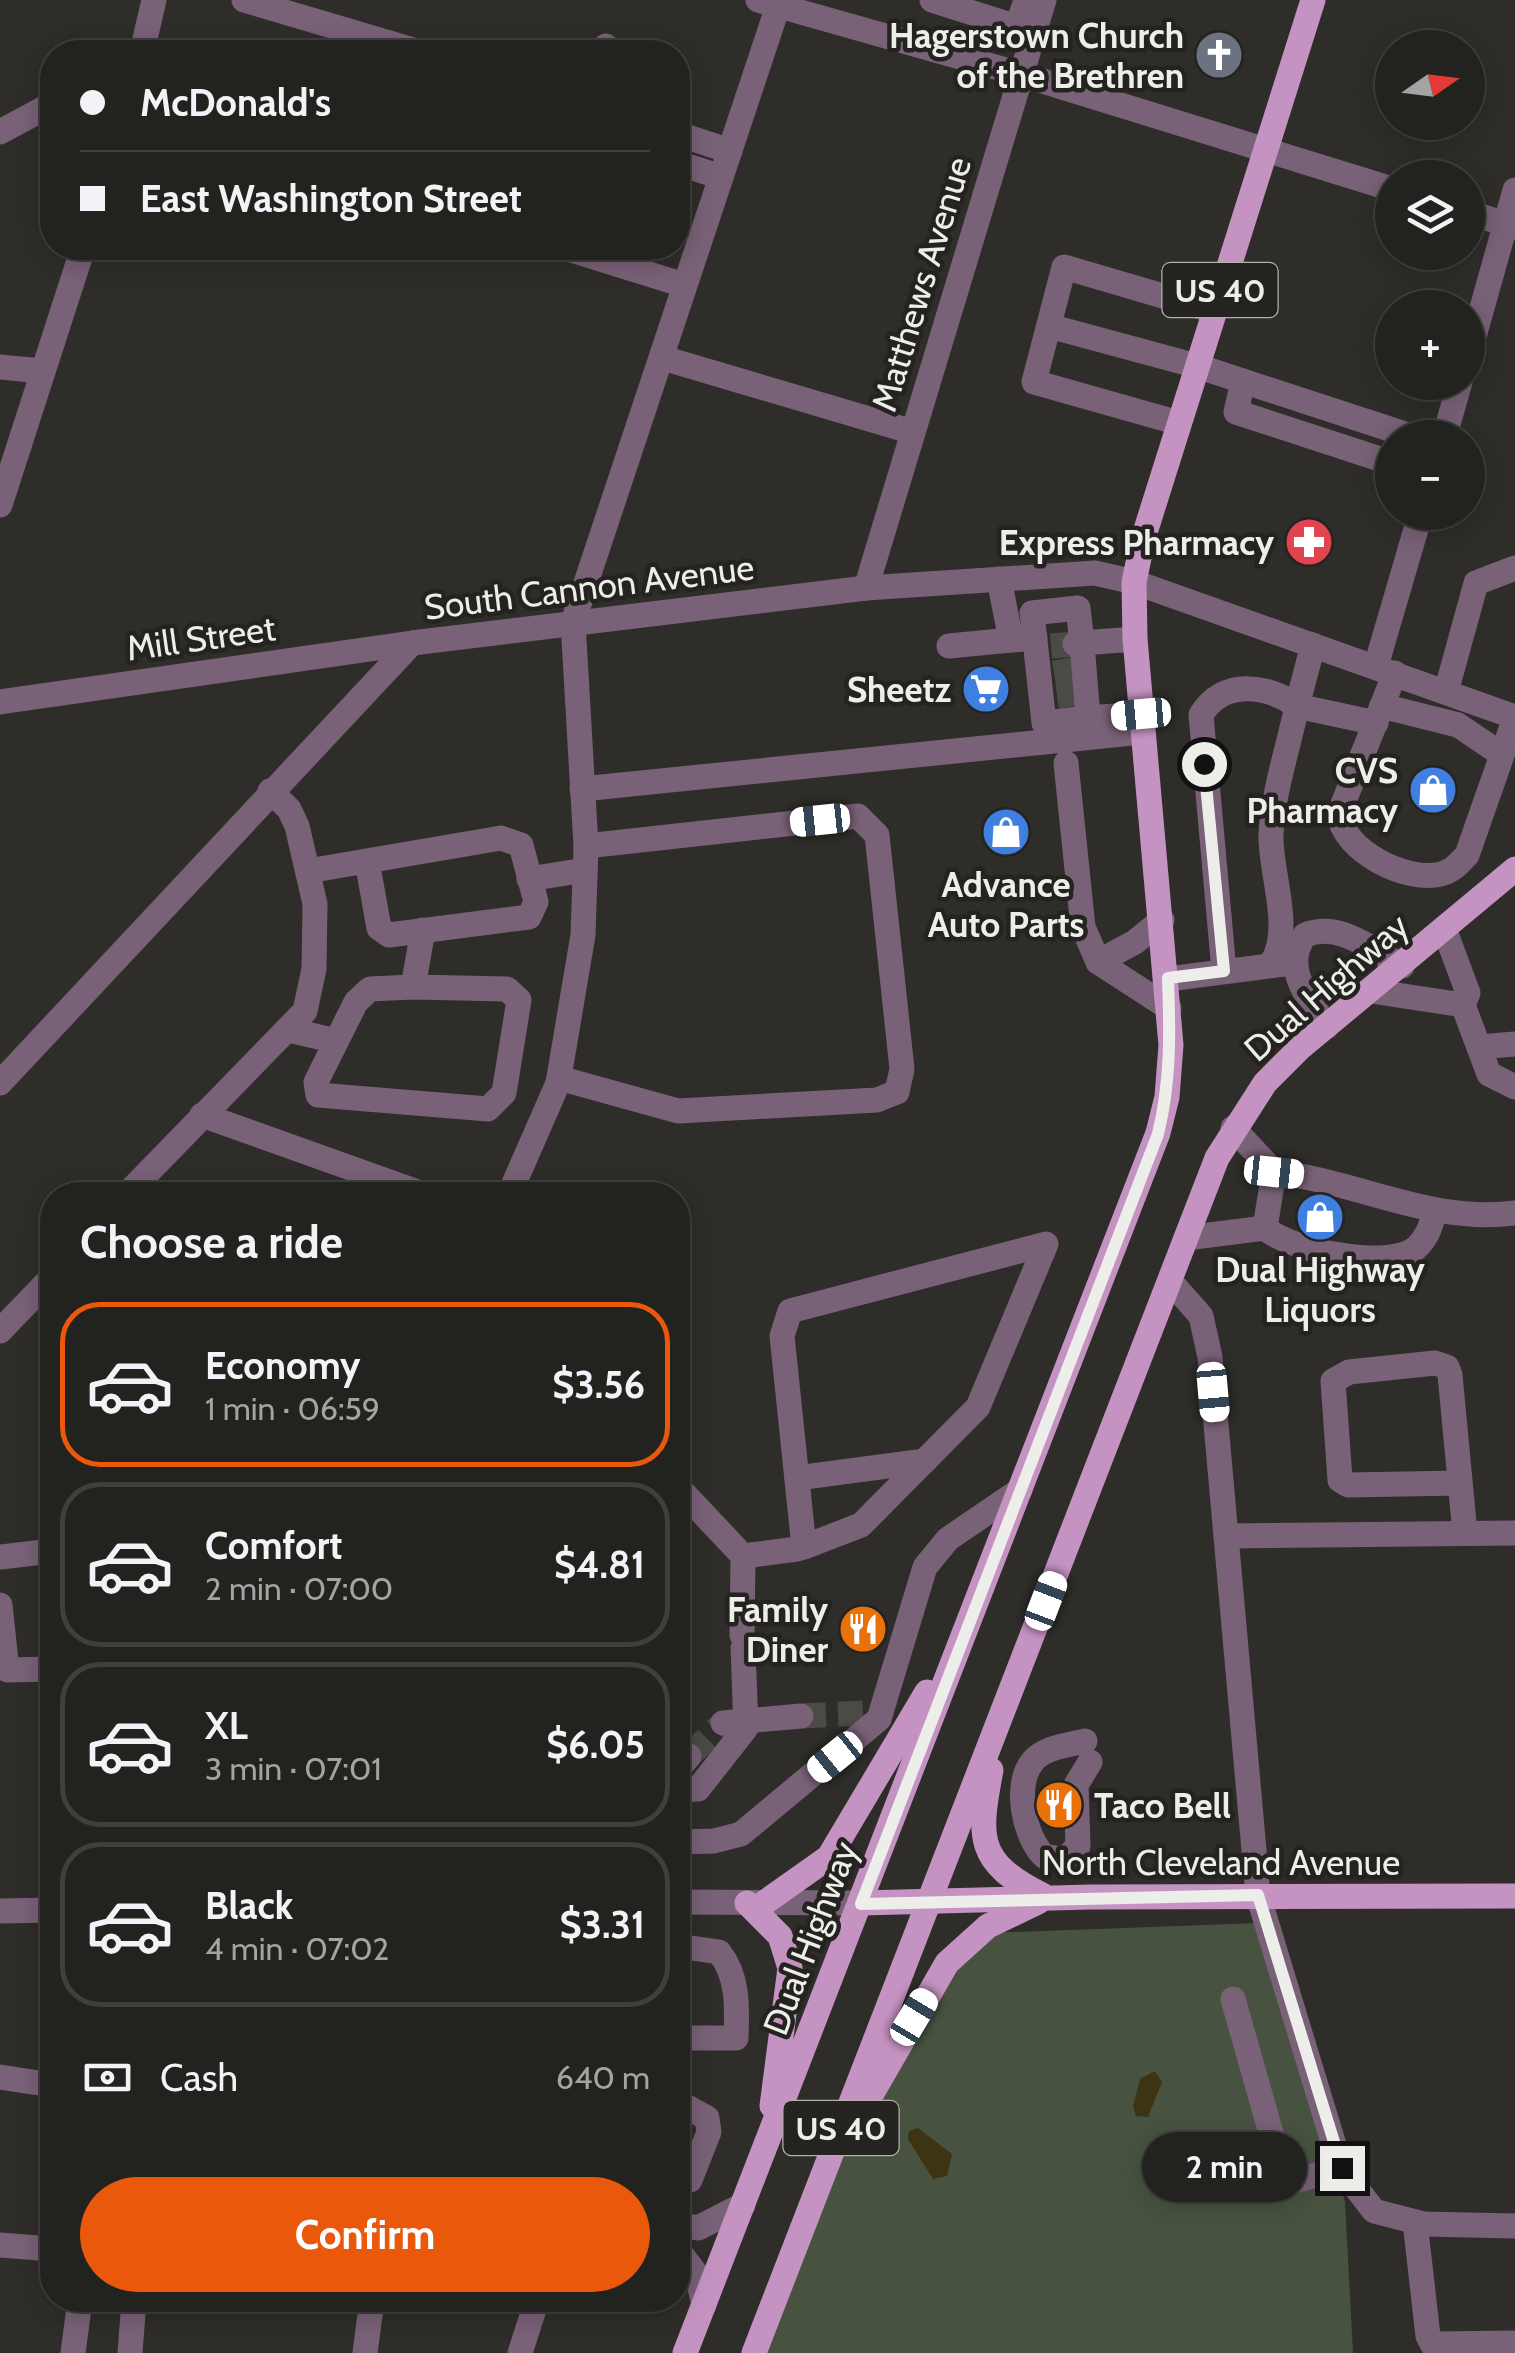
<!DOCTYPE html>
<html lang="en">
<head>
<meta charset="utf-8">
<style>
	:root { --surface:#22221f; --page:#2a2a28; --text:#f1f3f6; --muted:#a2a4a4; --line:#3f3f3d; --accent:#ea580c }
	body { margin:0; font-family:Cabin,sans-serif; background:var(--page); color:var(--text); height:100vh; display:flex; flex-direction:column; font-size:38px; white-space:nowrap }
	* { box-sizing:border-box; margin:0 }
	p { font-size:32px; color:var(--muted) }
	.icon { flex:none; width:55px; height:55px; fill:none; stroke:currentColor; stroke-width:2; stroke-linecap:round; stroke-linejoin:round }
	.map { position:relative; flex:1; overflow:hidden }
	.details { position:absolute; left:40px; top:1182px; width:650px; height:1130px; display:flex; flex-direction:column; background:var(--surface); border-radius:40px; box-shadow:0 5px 25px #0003,0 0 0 2px var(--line) }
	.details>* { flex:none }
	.banner { position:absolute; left:40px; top:40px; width:650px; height:220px; border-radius:40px; box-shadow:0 5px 25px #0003,0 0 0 2px var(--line); display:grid; align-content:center; height:220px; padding:0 40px; background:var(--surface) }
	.needle { width:65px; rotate:76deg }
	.tools { position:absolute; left:1375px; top:30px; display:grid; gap:20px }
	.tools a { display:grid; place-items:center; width:110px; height:110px; border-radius:50%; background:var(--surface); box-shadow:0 5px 25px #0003,0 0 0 2px var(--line); font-size:50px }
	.end { position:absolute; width:45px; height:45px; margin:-22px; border:12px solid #ededea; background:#111; box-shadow:0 0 0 5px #111 }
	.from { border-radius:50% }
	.bubble { position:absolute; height:70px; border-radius:35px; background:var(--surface); box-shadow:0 5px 25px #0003,0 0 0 2px var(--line); font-size:32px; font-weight:700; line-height:70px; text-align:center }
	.car { position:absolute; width:30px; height:60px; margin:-30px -15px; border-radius:12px; box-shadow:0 0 8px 2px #0007; background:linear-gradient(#fff 24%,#345 0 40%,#fff 0 76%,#345 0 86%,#fff 0) }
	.banner b { display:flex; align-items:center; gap:35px; height:95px; font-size:38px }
	.banner b+b { border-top:2px solid var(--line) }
	.banner i { width:25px; height:25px; background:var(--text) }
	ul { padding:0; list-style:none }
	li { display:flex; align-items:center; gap:30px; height:165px; margin:0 20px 15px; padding:0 20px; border:5px solid var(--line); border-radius:40px }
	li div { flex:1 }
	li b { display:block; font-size:38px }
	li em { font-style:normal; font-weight:700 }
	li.on { border-color:var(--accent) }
	li>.icon { width:90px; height:90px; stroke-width:1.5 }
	h2 { padding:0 40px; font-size:45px; line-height:120px }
	.pay { display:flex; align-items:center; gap:25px; height:110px; padding:0 40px; font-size:38px }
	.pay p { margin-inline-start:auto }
	.button { display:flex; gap:20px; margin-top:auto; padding:20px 40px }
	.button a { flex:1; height:115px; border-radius:60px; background:var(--accent); color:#fff; font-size:40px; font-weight:700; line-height:115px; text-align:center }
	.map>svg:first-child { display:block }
	.green { fill:#475340 }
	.sand { fill:#3c3413 }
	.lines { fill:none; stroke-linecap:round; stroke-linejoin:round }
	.minor-tunnel { stroke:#4b4a46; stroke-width:25; stroke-dasharray:25 12; stroke-linecap:butt }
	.minor { stroke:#796177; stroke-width:25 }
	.major { stroke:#c593c2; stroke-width:25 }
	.route { stroke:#ededea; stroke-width:12 }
	.labels { text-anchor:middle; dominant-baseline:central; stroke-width:9; stroke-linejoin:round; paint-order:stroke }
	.shield { fill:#24231f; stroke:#b1b0ad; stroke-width:2.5 }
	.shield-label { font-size:32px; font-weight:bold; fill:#ededea }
	.poi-label { font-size:35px; font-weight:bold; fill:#ededea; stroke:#24231f; text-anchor:end }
	.street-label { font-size:35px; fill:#ededea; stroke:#24231f }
</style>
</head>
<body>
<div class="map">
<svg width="1515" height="2353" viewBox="0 0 1515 2353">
	<rect width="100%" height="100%" fill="#2e2d29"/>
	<polygon class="green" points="1258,1923 1345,2202 1353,2353 751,2353 766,2305 911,2010 987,1933"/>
	<g class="sand">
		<polygon points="1155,2071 1162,2082 1148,2117 1136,2116 1133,2106 1140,2079"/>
		<polygon points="918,2128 952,2154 947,2176 933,2179 908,2139 909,2131"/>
	</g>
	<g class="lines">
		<g class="minor-tunnel">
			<polyline points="1051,646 1075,644"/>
			<polyline points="1054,673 1077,669"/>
			<polyline points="1057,696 1079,693"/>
			<polyline points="801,1716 863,1713"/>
			<polyline points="689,1756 723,1723"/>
		</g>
		<g class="minor">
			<polyline points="244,0 420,52"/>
			<polyline points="758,0 1020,74 1392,189"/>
			<polyline points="932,0 1017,27 1026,0"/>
			<polyline points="142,52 154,0"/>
			<polyline points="604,52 606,46"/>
			<polyline points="0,132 52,104"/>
			<polyline points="678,134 730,151"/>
			<polyline points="690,167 721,177"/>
			<polyline points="1468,212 1515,227"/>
			<polyline points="565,248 684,285"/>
			<polyline points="1049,326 1197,366 1417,438"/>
			<polyline points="663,358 913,432"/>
			<polyline points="1468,358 1515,190"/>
			<polyline points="0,367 42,371"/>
			<polyline points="1243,381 1236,412 1392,463"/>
			<polyline points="1179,423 1034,382 1064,267 1214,311"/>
			<polyline points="1444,438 1460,382"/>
			<polyline points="0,505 83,248"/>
			<polyline points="999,579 1011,640 1035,638"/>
			<polyline points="866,588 1044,0"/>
			<polyline points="1075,644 1082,643 1088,718 1044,723 1032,613 1078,608 1082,643 1135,639"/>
			<polyline points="1313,645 1297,706 1376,723"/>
			<polyline points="949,646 1011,640"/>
			<polyline points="1376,666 1421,512"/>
			<path d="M1395 673 1339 814C1343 851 1407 883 1441 874 1453 871 1459 863 1467 855L1515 718"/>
			<polyline points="1446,692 1476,583 1515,568"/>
			<polyline points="0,702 412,643"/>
			<polyline points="1382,706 1458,725 1501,754"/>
			<polyline points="1088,718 1141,714"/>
			<polyline points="1066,763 1083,927 1098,962"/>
			<polyline points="582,789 1142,732"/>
			<polyline points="308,871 501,838 521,845 536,902 529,917 389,935 379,928 367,861"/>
			<polyline points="529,879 585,870"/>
			<polyline points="1162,920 1135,942 1098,962 1169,1008"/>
			<polyline points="1445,931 1468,993 1463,1005"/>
			<path d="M1224 971 1201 715C1223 678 1267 685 1297 706 1288 749 1273 792 1271 835 1270 874 1294 930 1271 964"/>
			<polyline points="1168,979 1284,964"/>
			<polyline points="413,987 370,989 356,1002 316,1082 318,1095 488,1109 504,1093 519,1000 507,989 413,987 423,930"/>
			<polyline points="1371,991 1463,1005 1489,1074 1515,1087"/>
			<path d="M1326 1027C1309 998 1281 967 1305 935 1340 921 1372 950 1402 966"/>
			<polyline points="289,1030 336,1041"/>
			<polyline points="1479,1047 1515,1044"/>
			<polyline points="559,1078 678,1111 877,1100 897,1092 902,1069 877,835 858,816 586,846"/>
			<polyline points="0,1083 412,643 866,588 1095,573 1134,582 1515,717"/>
			<polyline points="202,1115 426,1195"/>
			<path d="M1233 1128 1274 1172C1356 1181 1431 1224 1515 1213"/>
			<polyline points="126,1195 305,1011 314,969 315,904 297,826 289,809 270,791"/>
			<polyline points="509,1195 558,1083 583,935 586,846 573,622 780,0"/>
			<path d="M1265 1228C1289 1250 1388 1271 1416 1248 1427 1238 1431 1226 1434 1213"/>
			<polyline points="1186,1238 1265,1228 1274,1172"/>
			<polyline points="1170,1281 1201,1316 1210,1357 1258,1895 1341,2168 1374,2211 1424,2224 1515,2226"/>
			<polyline points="0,1331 52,1277"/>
			<polyline points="797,1478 925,1461"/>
			<polyline points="1460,1483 1348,1485 1340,1480 1333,1381 1349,1372 1435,1363 1447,1367 1450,1375 1465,1533"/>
			<polyline points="678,1487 743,1556 797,1549 804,1547 861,1525 978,1407 1046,1244 790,1311 782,1336 804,1547"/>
			<polyline points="1226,1536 1515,1533"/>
			<polyline points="0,1557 52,1551"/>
			<polyline points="0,1605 7,1670 52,1669"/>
			<polyline points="742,1635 743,1556"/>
			<polyline points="723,1723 801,1716"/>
			<path d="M1085 1741C1069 1745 1045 1747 1033 1761 1013 1784 1024 1838 1045 1857L1065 1859 1078 1846 1076 1785 1090 1762"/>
			<polyline points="678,1769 689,1756"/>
			<polyline points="678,1790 698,1789 746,1728 743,1648"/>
			<polyline points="678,1842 714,1841 741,1834 879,1719 925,1567 948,1539 1020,1490"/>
			<polyline points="678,1902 861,1903"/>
			<polyline points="0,1911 52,1910"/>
			<path d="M678 1946 719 1952C739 1977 737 2008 736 2038H678"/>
			<polyline points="1233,1999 1282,2172 1298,2180 1341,2168"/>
			<polyline points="0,2077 52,2085"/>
			<polyline points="678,2102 707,2118 709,2132 690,2180 678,2175"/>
			<polyline points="1415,2222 1428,2336 1432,2344 1515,2343"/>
			<polyline points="678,2224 698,2228 743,2205"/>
			<polyline points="0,2245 52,2249"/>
			<polyline points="678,2250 697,2275 704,2305"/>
			<polyline points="73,2353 80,2300"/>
			<polyline points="130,2353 134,2300"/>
			<polyline points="365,2353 372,2300"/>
			<polyline points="520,2353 537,2300"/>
		</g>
		<g class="major">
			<path d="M991 1770C978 1838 976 1862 1042 1895"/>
			<polyline points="747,1903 780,1936 790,1968 772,2106"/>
			<polyline points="764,1903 829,1857 927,1692"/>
			<polyline points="861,1903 1090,1897 1515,1896"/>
			<polyline points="860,2114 947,1963 988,1926 1038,1902"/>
			<polyline points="685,2353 1158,1133 1167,1097 1171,1045 1135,639 1134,582 1143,539 1313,0"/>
			<polyline points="754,2353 1217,1158 1265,1083 1300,1048 1515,869"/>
		</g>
	</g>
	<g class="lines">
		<path class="route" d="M1204 764 1224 971 1168 978C1170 1032 1171 1081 1158 1134L861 1904 1258 1895 1342 2168"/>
	</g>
	<defs>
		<g id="church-disc" transform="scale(2.5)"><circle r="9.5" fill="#6b7280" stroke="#24231f"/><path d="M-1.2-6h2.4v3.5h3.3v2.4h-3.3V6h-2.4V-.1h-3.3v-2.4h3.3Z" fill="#fff"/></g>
		<g id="pharmacy-disc" transform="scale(2.5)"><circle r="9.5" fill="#e0444e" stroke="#24231f"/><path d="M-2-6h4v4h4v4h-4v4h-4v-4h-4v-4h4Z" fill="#fff"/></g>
		<g id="supermarket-disc" transform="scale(2.5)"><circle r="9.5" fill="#3f7fe0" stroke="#24231f"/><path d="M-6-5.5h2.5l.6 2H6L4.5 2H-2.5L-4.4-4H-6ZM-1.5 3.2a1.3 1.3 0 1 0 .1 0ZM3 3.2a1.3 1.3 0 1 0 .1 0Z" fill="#fff"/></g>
		<g id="shop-disc" transform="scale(2.5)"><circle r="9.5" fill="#3f7fe0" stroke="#24231f"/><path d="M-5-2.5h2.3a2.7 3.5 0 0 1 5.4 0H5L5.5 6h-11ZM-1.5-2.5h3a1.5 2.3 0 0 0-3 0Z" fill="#fff"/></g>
		<g id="restaurant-disc" transform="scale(2.5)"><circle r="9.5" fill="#e8710a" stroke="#24231f"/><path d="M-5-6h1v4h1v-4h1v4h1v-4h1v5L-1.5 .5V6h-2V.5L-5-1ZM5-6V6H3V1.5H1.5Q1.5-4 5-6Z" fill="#fff"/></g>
	</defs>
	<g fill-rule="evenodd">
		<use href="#church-disc" x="1219" y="55"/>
		<use href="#pharmacy-disc" x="1309" y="542"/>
		<use href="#supermarket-disc" x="986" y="689"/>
		<use href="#shop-disc" x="1433" y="790"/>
		<use href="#shop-disc" x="1006" y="832"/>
		<use href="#shop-disc" x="1320" y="1217"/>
		<use href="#restaurant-disc" x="863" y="1629"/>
		<use href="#restaurant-disc" x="1059" y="1805"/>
	</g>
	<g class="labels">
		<g class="shield">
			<rect x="1162.5" y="263" width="115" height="54" rx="8"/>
			<rect x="783.5" y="2101" width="115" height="54" rx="8"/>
		</g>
		<g class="shield-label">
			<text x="1220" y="290">US 40</text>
			<text x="841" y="2128">US 40</text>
		</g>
		<g class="poi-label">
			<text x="1184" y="35">Hagerstown Church<tspan x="1184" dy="40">of the Brethren</tspan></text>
			<text x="1274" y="542">Express Pharmacy</text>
			<text x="951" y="689">Sheetz</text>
			<text x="1398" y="770">CVS<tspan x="1398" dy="40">Pharmacy</tspan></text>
			<text x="1006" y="884" text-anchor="middle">Advance<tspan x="1006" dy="40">Auto Parts</tspan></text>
			<text x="1320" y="1269" text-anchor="middle">Dual Highway<tspan x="1320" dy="40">Liquors</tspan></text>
			<text x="828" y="1609">Family<tspan x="828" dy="40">Diner</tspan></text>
			<text x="1094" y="1805" text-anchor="start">Taco Bell</text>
		</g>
		<g class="street-label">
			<text transform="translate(921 284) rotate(-73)">Matthews Avenue</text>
			<text transform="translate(589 587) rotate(-7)">South Cannon Avenue</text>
			<text transform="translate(201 638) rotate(-8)">Mill Street</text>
			<text transform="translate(1326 987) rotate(-41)">Dual Highway</text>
			<text x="1221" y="1862">North Cleveland Avenue</text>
			<text transform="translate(810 1938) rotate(-69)">Dual Highway</text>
		</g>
	</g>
</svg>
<div class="tools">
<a><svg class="needle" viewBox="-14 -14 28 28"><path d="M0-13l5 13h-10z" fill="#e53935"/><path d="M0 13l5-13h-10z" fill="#a2a4a4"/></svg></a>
<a><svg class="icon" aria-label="layers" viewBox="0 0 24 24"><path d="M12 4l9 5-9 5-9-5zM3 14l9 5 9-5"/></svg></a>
<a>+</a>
<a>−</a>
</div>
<i class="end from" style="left:1204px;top:764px"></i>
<i class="end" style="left:1342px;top:2168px"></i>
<div class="bubble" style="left:1142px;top:2132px;width:165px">2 min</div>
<i class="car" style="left:1141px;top:714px;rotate:265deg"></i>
<i class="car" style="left:820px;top:820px;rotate:264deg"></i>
<i class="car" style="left:1274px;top:1172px;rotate:96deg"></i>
<i class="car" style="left:1213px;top:1392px;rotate:175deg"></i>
<i class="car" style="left:1046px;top:1601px;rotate:21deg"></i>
<i class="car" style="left:835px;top:1757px;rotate:231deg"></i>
<i class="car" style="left:914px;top:2017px;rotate:31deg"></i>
<div class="banner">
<b><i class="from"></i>McDonald's</b>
<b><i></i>East Washington Street</b>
</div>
<section class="details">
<h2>Choose a ride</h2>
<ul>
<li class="on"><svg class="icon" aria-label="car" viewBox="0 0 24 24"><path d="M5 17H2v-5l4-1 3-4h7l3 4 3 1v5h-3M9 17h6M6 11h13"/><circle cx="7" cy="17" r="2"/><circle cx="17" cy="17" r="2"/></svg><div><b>Economy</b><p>1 min · 06:59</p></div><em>$3.56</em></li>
<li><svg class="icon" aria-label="car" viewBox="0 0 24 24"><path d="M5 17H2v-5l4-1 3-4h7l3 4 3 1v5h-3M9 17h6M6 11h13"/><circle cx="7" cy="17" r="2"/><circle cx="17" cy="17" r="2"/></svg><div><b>Comfort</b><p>2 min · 07:00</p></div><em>$4.81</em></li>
<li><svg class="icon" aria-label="car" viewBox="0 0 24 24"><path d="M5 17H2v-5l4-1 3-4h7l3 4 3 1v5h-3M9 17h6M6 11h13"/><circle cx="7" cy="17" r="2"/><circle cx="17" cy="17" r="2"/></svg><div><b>XL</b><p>3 min · 07:01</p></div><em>$6.05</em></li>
<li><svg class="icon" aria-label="car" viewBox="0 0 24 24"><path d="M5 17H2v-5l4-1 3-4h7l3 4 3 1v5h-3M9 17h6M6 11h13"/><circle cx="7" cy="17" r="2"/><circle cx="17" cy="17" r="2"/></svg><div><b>Black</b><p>4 min · 07:02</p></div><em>$3.31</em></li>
</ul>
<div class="pay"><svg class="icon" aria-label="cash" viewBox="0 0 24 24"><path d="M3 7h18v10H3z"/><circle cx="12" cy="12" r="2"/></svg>Cash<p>640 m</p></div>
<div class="button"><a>Confirm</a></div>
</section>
</div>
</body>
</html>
